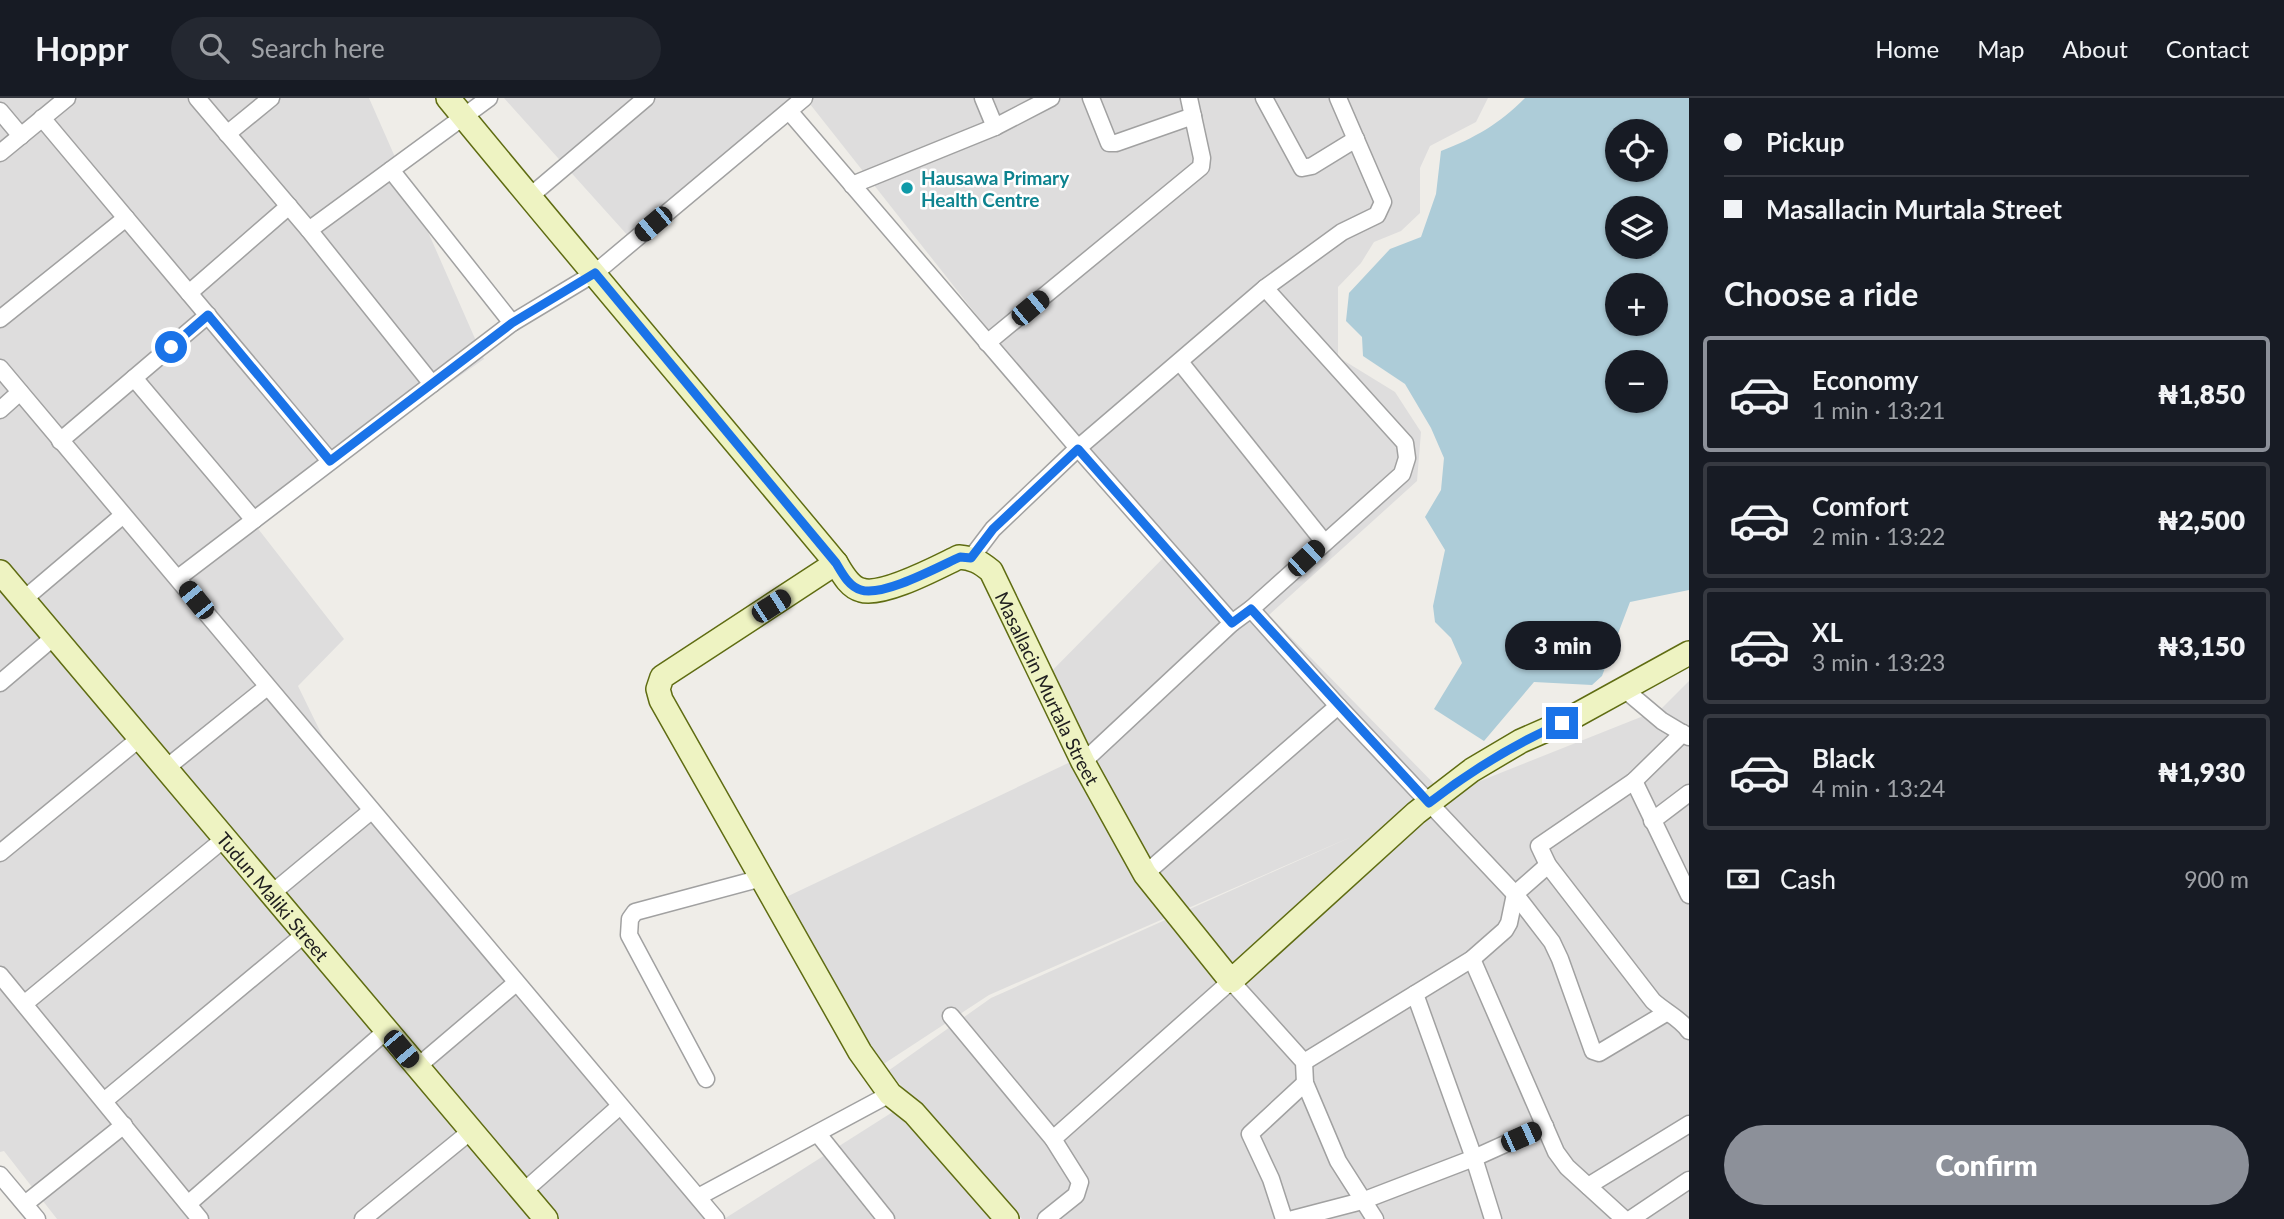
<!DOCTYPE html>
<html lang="en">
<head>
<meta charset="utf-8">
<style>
	:root { --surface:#171b24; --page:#242831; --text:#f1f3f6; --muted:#9ea1a6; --line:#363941; --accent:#8c9099 }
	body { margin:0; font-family:Lato,sans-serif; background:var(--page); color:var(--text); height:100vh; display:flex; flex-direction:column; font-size:26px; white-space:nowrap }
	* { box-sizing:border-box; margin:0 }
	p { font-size:23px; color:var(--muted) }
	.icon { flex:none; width:38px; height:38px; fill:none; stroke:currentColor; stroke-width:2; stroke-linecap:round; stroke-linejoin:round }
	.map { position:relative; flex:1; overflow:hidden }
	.panel { display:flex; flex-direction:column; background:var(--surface); width:595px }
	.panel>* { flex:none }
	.top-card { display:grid; align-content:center; height:154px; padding:0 35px; background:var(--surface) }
	.controls { position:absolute; left:1605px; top:21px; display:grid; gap:14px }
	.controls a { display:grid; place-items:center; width:63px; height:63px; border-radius:50%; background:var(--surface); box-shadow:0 2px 5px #0004; font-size:35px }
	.end { position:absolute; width:32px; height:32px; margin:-16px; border:9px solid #1a73e8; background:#fff; box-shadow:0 0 0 4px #fff }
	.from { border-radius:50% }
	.bubble { position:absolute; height:49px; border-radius:24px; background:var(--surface); box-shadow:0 2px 5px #0004; font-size:23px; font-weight:800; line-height:49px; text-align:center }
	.car { position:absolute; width:21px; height:42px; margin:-21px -10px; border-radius:9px; box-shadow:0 0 5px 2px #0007; background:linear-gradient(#222 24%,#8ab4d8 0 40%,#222 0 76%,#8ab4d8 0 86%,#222 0) }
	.top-card b { display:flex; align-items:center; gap:24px; height:66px; font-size:26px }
	.top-card b+b { border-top:2px solid var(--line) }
	.top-card i { width:18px; height:18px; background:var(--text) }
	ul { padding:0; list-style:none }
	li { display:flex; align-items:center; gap:21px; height:116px; margin:0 14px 10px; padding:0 21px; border:4px solid var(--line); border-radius:7px }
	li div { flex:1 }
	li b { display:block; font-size:26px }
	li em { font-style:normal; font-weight:800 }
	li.selected { border-color:var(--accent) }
	li>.icon { width:63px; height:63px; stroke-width:1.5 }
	h2 { padding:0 35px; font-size:32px; line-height:84px }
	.pay { display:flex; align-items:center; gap:18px; height:77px; padding:0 35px; font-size:26px }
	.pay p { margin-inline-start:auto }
	.button { display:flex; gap:14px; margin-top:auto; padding:14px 35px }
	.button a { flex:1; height:80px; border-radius:42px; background:var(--accent); color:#fff; font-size:28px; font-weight:800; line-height:80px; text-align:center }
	header { display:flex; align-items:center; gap:42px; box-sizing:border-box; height:98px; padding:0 35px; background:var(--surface); border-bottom:2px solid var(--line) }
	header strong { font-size:33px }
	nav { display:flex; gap:38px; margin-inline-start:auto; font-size:24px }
	.search { width:490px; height:63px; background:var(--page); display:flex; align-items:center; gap:18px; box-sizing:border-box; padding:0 24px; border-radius:38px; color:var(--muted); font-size:26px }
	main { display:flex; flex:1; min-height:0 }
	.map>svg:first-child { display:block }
	.residential { fill:#dedddd }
	.water { fill:#adccd8; fill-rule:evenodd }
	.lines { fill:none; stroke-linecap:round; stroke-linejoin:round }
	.street-casing { stroke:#a1a1a1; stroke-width:19 }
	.secondary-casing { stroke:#5f6c12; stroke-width:26 }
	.street { stroke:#fff; stroke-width:16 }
	.secondary { stroke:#eef3c2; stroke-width:23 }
	.route { stroke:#1a73e8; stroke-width:9 }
	.culture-dot { fill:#0f9aa8; stroke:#fff; stroke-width:2.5 }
	.labels { text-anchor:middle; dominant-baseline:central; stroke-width:5; stroke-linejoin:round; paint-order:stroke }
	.culture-label { font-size:19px; font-weight:bold; fill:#0d838f; stroke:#fff; text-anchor:start }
	.street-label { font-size:19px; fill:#202020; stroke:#fff }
</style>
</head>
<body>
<header>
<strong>Hoppr</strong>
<div class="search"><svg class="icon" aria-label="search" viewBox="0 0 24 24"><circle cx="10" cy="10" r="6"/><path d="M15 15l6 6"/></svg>Search here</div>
<nav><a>Home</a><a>Map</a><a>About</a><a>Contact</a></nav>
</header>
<main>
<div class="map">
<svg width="1689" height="1121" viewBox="0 0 1689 1121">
	<rect width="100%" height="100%" fill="#efede8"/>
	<g class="residential">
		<polygon points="0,0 369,0 484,261 252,423 344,541 298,588 344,682 708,1121 57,1121 4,1053 0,1054"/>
		<polygon points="504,0 1488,0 1476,24 1430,48 1420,70 1420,115 1401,133 1374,144 1361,165 1338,189 1338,259 1395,294 1421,334 1417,383 1269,517 1445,697 1661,611 1689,583 1689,1121 1022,1121 888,973 991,900 1351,739 989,897 876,971 782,801 1083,658 1037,588 1176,447 1084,353 806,1 639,150"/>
		<polygon points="899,1010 996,1121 724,1121"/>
	</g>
	<path class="water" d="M1525 0H1689V492L1630 504 1602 578 1592 587 1534 584 1484 643 1434 611 1462 565 1451 540 1435 524 1433 508 1445 452 1425 419 1441 392 1444 360 1431 330 1405 286 1363 258 1362 239 1346 223 1349 195 1390 151 1421 139 1436 96 1441 53C1475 40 1499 26 1525 0ZM1617 33H1656V72H1617ZM1617 110H1656V149H1617ZM1617 187H1656V226H1617ZM1617 264H1656V303H1617Z"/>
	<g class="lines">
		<g class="street-casing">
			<g id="street">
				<polyline points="197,0 309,132 432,286"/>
				<polyline points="983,0 995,29"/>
				<polyline points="1091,0 1109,45 1116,45 1193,18"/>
				<polyline points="1264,0 1302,70 1312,68 1356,41"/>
				<polyline points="0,13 21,38"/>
				<polyline points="789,13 1078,350 1232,525"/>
				<polyline points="42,20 330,363"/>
				<polyline points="227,36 271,0"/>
				<polyline points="0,55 67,0"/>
				<polyline points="391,72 512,225"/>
				<polyline points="852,87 995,29 1051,0"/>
				<polyline points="528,100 646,0"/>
				<polyline points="309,132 489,0"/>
				<polyline points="189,195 289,108"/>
				<polyline points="0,221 126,120"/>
				<polyline points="987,245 1201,69 1202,60 1189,0"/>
				<polyline points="1180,264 1324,444"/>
				<polyline points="0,270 716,1121"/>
				<polyline points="134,280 254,422"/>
				<polyline points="0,312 20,294"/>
				<polyline points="60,343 208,217"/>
				<polyline points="971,460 993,431 1078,350 1265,190 1342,134 1377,117 1383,104 1338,0"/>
				<polyline points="178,480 512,225 595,175 804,0"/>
				<polyline points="23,502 122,418"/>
				<polyline points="1251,511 1338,608 1515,796 1552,844 1560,861 1593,953 1599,955 1666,915"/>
				<polyline points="0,585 54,539"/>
				<polyline points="1624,591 1662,623 1689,639"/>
				<path d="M1683 635 1634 683 1539 748 1548 767 1653 903C1665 914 1680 920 1689 933"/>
				<polyline points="1083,664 1232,525 1251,511 1402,376 1407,360 1405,345 1265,190"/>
				<polyline points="165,671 267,589"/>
				<polyline points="1634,683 1689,797"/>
				<polyline points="1652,723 1689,695"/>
				<polyline points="0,755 139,641"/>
				<polyline points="1145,776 1338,608"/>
				<polyline points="271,796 371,713"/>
				<polyline points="1472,861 1556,1054 1567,1069 1624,1121"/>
				<polyline points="0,877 200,1121"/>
				<polyline points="1415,896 1474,1060 1493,1121"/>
				<polyline points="24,906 224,741"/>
				<polyline points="951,918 1053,1041 1080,1084 1076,1097 1046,1121"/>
				<polyline points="1304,964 1472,861 1505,832 1509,825 1515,796 1548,767"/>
				<polyline points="417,969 516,885"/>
				<polyline points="706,981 629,837 630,821 635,814 762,780"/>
				<polyline points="104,1003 305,836"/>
				<polyline points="818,1036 886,1121"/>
				<polyline points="1053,1041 1231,883 1304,964 1305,985 1338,1063 1375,1121"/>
				<polyline points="0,1077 37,1121"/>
				<polyline points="1588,1088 1689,1026"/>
				<polyline points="523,1094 620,1008"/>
				<polyline points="698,1099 890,996"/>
				<polyline points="25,1106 124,1027"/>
				<polyline points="188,1106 386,933"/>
				<polyline points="363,1121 471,1033"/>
				<polyline points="1284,1121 1271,1081 1250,1036 1305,985"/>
				<polyline points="1293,1121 1362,1103 1474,1060 1545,1028"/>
				<polyline points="1631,1121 1689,1082"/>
			</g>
		</g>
		<g class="secondary-casing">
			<g id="secondary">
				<path id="s1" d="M448 0C576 156 707 310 836 465 842 475 849 489 861 492 883 499 938 469 959 459 973 460 980 464 991 473L1083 664 1145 776 1231 883 1416 715 1472 672 1521 643 1562 625 1689 555"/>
				<polyline points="836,465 662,579 658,591 661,602 860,954 890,996 914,1015 1007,1121"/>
				<path id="s2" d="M0 474 546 1121"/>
			</g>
		</g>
		<use href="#street" class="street"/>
		<use href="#secondary" class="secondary"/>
	</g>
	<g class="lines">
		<path class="route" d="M171 249 208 217 330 363 512 225 595 175 836 465C842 475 849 489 861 492 883 499 938 469 960 459L971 460 993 431 1078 351 1232 525 1251 511 1429 705C1472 672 1512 647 1562 625"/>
	</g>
	<circle class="culture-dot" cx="907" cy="90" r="7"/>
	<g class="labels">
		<g class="culture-label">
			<text x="921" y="79">Hausawa Primary<tspan x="921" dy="22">Health Centre</tspan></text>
		</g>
		<g class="street-label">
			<text stroke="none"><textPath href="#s1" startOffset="914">Masallacin Murtala Street</textPath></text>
			<text stroke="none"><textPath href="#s2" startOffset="424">Tudun Maliki Street</textPath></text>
		</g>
	</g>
</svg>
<div class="controls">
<a><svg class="icon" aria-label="locate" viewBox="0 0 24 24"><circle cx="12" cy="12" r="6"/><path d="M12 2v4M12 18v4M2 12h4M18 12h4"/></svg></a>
<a><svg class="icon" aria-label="layers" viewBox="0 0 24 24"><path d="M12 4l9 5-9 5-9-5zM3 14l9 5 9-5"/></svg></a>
<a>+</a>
<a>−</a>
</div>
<i class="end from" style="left:171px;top:249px"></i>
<i class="end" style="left:1562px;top:625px"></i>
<div class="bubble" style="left:1505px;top:523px;width:116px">3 min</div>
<i class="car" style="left:653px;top:126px;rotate:230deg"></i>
<i class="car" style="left:1030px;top:210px;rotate:50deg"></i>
<i class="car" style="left:1306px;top:460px;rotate:47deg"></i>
<i class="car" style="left:196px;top:502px;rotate:321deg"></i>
<i class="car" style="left:771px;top:508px;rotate:57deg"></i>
<i class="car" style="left:401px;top:951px;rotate:140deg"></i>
<i class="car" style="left:1521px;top:1039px;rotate:66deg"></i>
</div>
<section class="panel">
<div class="top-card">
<b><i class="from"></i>Pickup</b>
<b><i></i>Masallacin Murtala Street</b>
</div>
<h2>Choose a ride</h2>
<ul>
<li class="selected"><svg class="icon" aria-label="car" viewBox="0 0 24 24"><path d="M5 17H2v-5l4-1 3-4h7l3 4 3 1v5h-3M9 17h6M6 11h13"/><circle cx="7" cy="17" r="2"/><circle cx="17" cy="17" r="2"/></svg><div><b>Economy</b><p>1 min · 13:21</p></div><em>₦1,850</em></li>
<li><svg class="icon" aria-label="car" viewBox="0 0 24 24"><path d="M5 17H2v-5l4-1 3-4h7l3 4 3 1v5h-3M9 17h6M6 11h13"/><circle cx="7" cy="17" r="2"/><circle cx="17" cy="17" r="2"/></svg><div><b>Comfort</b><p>2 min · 13:22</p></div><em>₦2,500</em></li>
<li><svg class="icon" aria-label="car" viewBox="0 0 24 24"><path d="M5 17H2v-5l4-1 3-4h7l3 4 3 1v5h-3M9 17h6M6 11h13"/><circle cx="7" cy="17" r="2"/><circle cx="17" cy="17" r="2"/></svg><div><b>XL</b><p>3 min · 13:23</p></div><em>₦3,150</em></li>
<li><svg class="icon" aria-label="car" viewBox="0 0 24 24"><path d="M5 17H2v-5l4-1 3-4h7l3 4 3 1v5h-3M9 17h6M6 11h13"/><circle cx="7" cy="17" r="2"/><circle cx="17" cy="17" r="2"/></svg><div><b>Black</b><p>4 min · 13:24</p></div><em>₦1,930</em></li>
</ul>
<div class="pay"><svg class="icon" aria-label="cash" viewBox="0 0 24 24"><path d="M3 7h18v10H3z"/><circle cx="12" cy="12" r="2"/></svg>Cash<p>900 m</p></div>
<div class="button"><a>Confirm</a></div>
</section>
</main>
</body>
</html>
